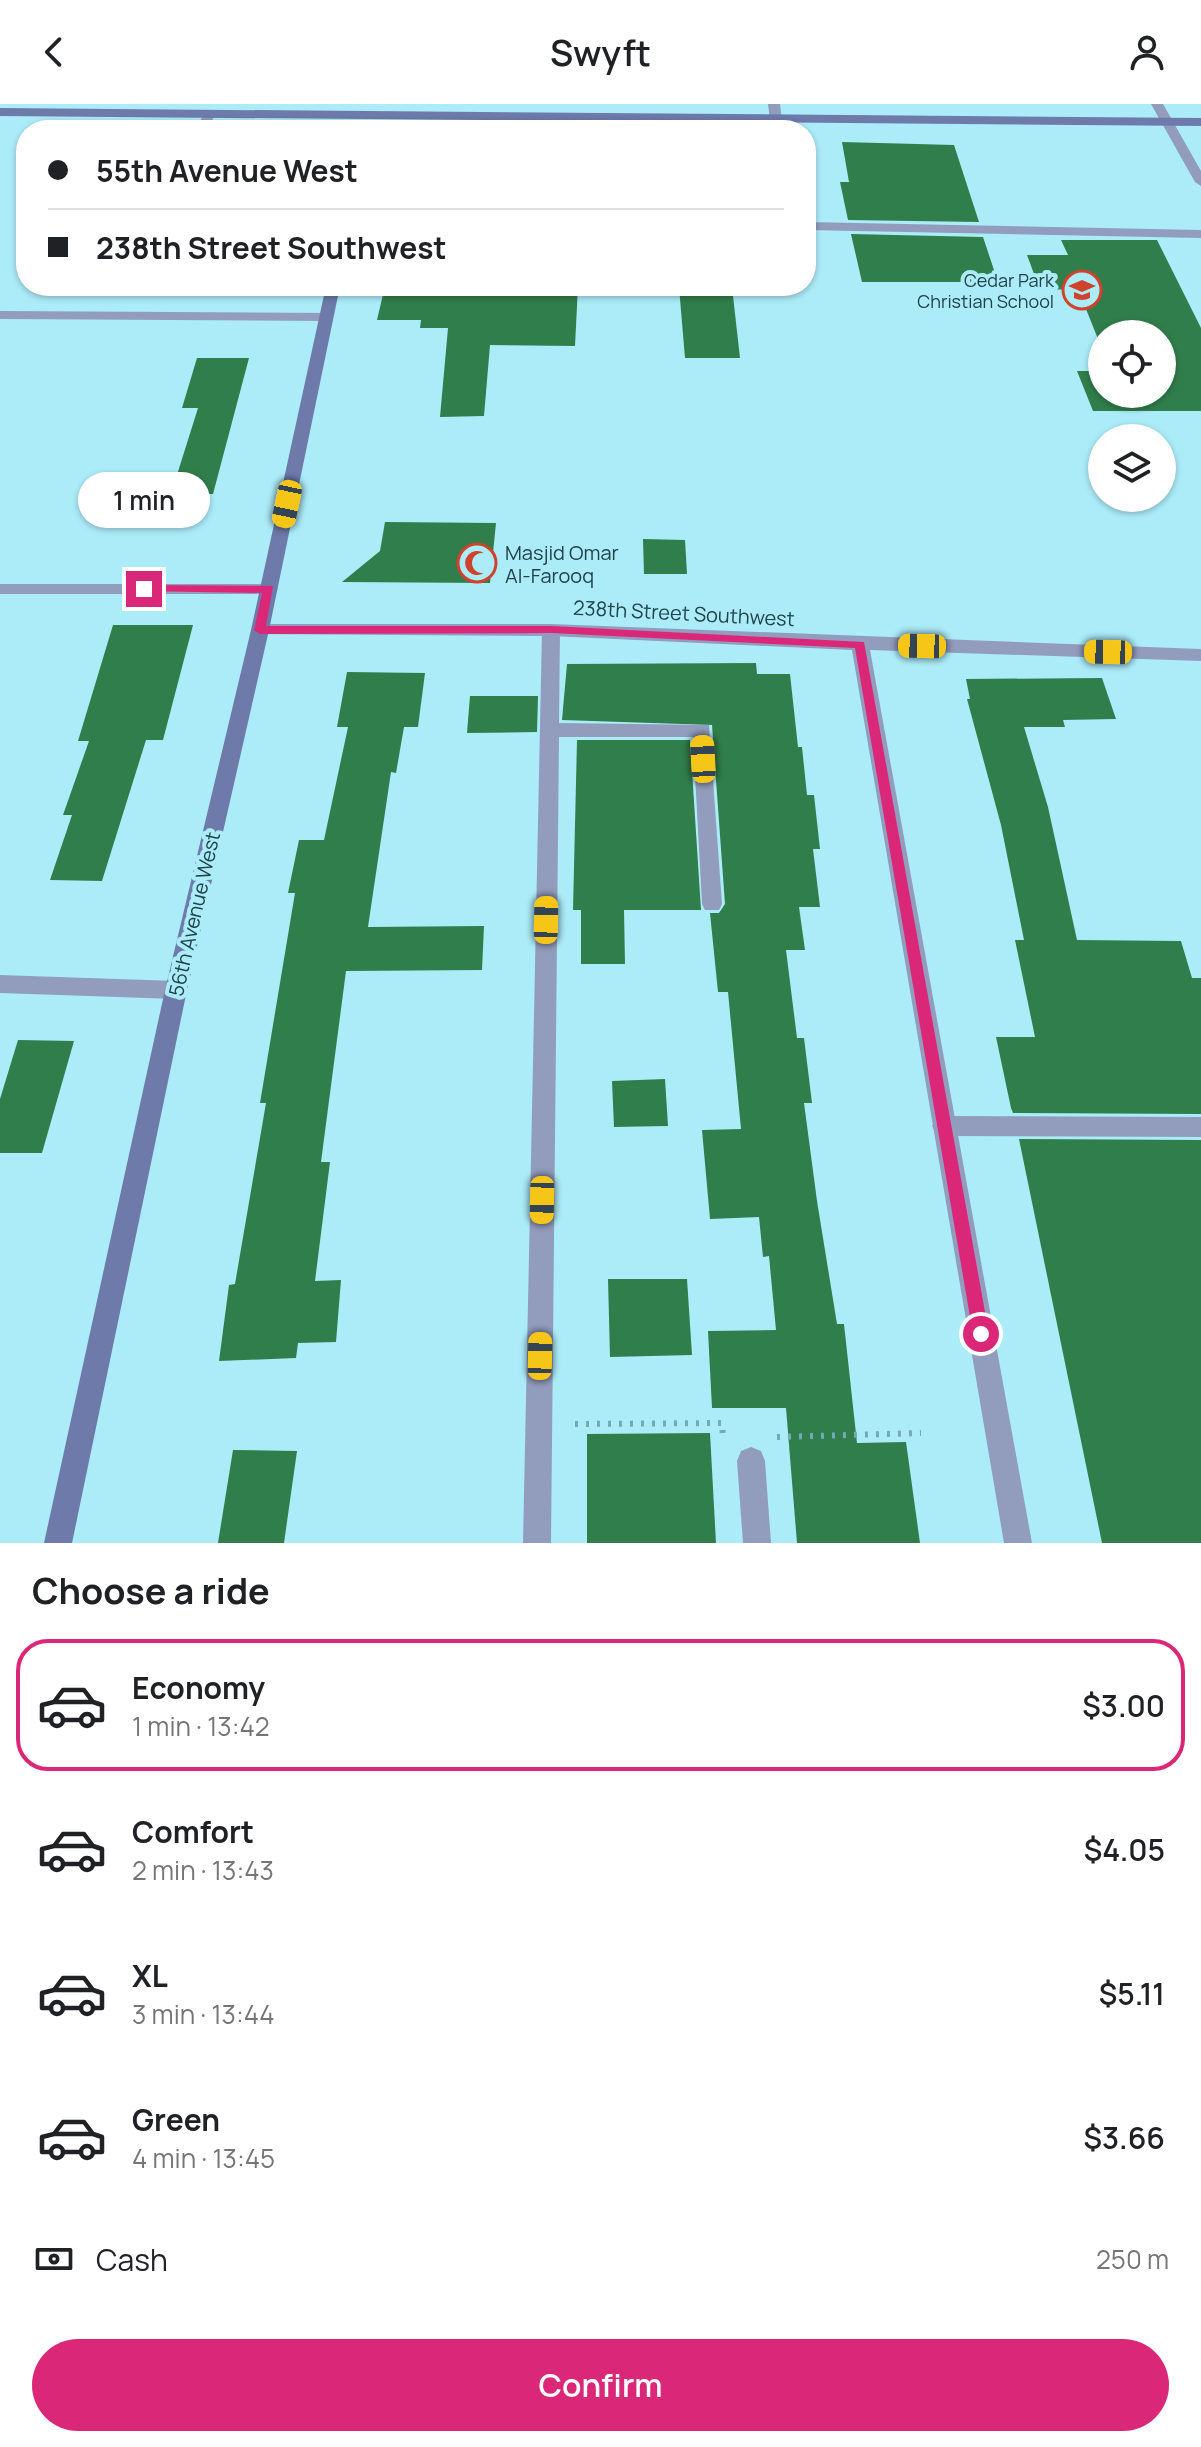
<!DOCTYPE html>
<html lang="en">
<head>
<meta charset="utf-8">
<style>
	:root { --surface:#fff; --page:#f2f2f2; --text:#202124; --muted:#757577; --line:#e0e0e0; --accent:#db2777 }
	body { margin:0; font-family:Manrope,sans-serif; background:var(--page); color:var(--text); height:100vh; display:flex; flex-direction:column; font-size:30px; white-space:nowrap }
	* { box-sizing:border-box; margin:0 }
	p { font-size:26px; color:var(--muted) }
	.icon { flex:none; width:44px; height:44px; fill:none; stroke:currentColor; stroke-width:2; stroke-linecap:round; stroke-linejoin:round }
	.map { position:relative; height:1439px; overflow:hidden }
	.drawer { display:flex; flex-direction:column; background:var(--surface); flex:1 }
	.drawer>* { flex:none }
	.banner { position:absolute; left:16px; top:16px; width:800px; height:176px; border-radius:32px; box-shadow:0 2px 6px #0004; display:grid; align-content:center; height:176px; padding:0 32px; background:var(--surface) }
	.controls { position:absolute; left:1088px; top:216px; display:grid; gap:16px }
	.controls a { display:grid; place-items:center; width:88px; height:88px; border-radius:50%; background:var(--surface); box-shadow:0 2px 6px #0004; font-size:40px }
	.end { position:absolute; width:36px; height:36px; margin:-18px; border:10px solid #db2777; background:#fff; box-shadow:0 0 0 4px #fff }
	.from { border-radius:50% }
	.bubble { position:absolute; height:56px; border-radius:28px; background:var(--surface); box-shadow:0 2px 6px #0004; font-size:26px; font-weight:600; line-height:56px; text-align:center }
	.car { position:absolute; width:24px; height:48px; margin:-24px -12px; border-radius:10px; box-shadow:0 0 6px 2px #0007; background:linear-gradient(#f5c518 24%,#345 0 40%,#f5c518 0 76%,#345 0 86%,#f5c518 0) }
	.banner b { display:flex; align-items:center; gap:28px; height:76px; font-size:30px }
	.banner b+b { border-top:2px solid var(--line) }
	.banner i { width:20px; height:20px; background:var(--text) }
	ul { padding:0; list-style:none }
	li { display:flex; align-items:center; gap:24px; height:132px; margin:0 16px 12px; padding:0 16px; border:4px solid transparent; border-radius:32px }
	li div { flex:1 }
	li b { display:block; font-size:30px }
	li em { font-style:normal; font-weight:600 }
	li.active { border-color:var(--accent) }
	li>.icon { width:72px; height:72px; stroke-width:1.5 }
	h2 { padding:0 32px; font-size:36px; line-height:96px }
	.pay { display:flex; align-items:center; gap:20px; height:88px; padding:0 32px; font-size:30px }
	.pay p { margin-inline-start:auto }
	.primary-button { display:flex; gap:16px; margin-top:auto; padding:16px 32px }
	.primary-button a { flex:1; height:92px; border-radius:48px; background:var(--accent); color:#fff; font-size:32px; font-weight:600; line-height:92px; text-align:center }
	header { display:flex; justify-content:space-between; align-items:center; height:104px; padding:0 32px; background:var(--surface); font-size:36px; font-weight:600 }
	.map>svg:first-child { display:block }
	.building { fill:#307e4b }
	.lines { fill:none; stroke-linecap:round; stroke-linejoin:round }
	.path { stroke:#75a9b4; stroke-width:6; stroke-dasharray:3 8; stroke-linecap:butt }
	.service { fill:#929cbd; fill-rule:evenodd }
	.minor { fill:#929cbd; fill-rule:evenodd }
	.secondary { fill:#6d7aaa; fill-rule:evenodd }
	.route { fill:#db2777 }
	.labels { text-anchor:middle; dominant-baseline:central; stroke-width:8; stroke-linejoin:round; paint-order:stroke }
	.far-poi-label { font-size:18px; fill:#204249; stroke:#acecf9; text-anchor:end }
	.poi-label { font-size:20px; fill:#204249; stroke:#acecf9; text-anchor:start }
	.street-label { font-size:20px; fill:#204249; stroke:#acecf9 }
</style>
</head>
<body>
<header><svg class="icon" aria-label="back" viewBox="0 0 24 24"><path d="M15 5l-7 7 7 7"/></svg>Swyft<svg class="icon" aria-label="person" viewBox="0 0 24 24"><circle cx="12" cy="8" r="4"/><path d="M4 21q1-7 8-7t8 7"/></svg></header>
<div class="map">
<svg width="1201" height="1439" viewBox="0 0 1201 1439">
	<rect width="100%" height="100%" fill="#acecf9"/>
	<g class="building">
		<polygon points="842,38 954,41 979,118 848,116 840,78 849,78"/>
		<polygon points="851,130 983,133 998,178 862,178"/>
		<polygon points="1061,136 1157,136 1201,224 1201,307 1093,307 1077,267 1102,267 1102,290 1162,290 1162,230 1102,230 1102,245 1078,185 1040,186 1027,151 1068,151"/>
		<polygon points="385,182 578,182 575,242 490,241 484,312 440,313 448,224 420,224 421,216 377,216"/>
		<polygon points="679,183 732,183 740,254 685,254"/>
		<polygon points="197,254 249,254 213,390 171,390 198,304 182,304"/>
		<polygon points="385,418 496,419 490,479 342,478 380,447"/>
		<polygon points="643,435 685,436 687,470 644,470"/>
		<polygon points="113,521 193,521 163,636 146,636 102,777 50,776 72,711 63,711 89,637 78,637"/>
		<polygon points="756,559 757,570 790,570 798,643 802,643 807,691 814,691 820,745 813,745 820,803 799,803 805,846 786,846 797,934 804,934 812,999 804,999 817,1097 837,1220 844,1220 857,1339 906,1338 920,1439 797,1439 786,1304 712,1304 708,1227 776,1226 769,1152 763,1153 759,1113 710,1115 702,1026 741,1025 728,888 718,888 710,809 719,809 725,800 712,621 562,616 567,560"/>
		<polygon points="347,568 425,569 418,623 404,623 396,669 391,668 368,823 484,822 482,866 346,867 321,1058 330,1058 315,1177 341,1176 336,1238 298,1239 296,1254 219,1257 229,1181 235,1180 266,999 260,999 295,789 288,789 299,736 324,736 348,623 337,623"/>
		<polygon points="1102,574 1116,615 1063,616 1065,623 1024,623 1048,703 1077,836 1181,837 1192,874 1201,874 1201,1010 1013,1009 1011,1004 996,933 1035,933 1015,836 1024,836 1001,721 967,595 970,595 966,575"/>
		<polygon points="470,592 538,592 537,628 467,629"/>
		<polygon points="577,636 690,636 701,806 624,806 625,860 581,860 581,806 573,806"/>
		<polygon points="18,936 74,937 42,1049 0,1049 0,995"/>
		<polygon points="665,975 668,1022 614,1023 612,977"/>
		<polygon points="1019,1035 1201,1036 1201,1439 1102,1439"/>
		<polygon points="608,1175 687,1175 692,1251 610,1253"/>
		<polygon points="710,1329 716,1439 587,1439 587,1330"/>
		<polygon points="233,1346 297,1347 284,1439 218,1439"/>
	</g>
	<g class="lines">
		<g class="path">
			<polyline points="575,1320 722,1319 723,1334"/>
			<polyline points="777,1333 921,1329"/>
		</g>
		<g class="service">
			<polygon points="205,7 215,10 208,26 196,26"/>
			<polygon points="806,118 1201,126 1201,134 806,126"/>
			<polygon points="551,520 560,526 559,619 709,621 722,800 719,806 705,806 702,800 693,633 559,633 551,1439 523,1439 542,526"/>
			<polygon points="944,1012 1201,1013 1201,1033 944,1032 936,1029 932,1022 936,1015"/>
			<polygon points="751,1343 761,1347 765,1357 771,1439 743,1439 737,1357 741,1347"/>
		</g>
		<g class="minor">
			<polygon points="768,0 780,0 783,26 771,26"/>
			<polygon points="1151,0 1163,0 1201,67 1201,82 1195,78"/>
			<polygon points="0,207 326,209 333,213 326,217 0,215"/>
			<polygon points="0,480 269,480 278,485 269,490 0,490"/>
			<polygon points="260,520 551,520 1201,545 1201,557 870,546 1032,1439 1004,1439 852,546 551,532 254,530 251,526 254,522"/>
			<polygon points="0,871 176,877 184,880 187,886 184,892 176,895 0,889"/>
		</g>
		<g class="secondary">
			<polygon points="0,4 1201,14 1201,22 0,12"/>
			<polygon points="326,182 340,182 269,526 187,886 72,1439 44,1439 165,886 251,526"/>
		</g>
	</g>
	<polygon class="route" points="144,481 273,482 266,522 551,522 864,538 989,1230 987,1236 975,1236 973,1230 855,544 551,529 260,530 254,526 262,489 140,487"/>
	<defs>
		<g id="school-ring" transform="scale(2)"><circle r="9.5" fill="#acecf9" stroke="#cf432c" stroke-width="1.5"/><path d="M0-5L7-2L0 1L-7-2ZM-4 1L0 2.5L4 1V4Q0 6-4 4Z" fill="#cf432c"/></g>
		<g id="mosque-ring" transform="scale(2)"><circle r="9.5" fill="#acecf9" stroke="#cf432c" stroke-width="1.5"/><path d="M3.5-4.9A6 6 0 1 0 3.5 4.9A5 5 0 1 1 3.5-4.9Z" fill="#cf432c"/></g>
	</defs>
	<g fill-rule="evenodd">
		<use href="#school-ring" x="1082" y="186"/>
		<use href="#mosque-ring" x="477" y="459"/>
	</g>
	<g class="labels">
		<g class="far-poi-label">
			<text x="1054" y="176">Cedar Park<tspan x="1054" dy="21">Christian School</tspan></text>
		</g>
		<g class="poi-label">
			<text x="505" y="448">Masjid Omar<tspan x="505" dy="23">Al-Farooq</tspan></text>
		</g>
		<g class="street-label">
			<text transform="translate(684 509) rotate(3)">238th Street Southwest</text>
			<text transform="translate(194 810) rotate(-77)">56th Avenue West</text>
		</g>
	</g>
</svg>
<div class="controls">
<a><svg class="icon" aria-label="locate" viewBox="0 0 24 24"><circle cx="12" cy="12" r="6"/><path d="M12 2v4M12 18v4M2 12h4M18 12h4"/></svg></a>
<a><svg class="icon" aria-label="layers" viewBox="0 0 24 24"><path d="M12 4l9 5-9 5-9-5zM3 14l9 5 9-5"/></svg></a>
</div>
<i class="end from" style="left:981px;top:1230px"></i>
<i class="end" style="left:144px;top:485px"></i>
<div class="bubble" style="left:78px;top:368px;width:132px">1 min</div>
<i class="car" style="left:287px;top:400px;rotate:192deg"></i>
<i class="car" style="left:922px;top:542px;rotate:271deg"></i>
<i class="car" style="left:1108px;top:548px;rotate:271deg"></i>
<i class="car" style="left:703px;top:655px;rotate:357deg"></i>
<i class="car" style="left:546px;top:816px;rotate:1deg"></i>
<i class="car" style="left:542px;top:1096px;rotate:181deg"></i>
<i class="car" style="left:540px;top:1252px;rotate:1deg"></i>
<div class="banner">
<b><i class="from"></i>55th Avenue West</b>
<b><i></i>238th Street Southwest</b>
</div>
</div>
<section class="drawer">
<h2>Choose a ride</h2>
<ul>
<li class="active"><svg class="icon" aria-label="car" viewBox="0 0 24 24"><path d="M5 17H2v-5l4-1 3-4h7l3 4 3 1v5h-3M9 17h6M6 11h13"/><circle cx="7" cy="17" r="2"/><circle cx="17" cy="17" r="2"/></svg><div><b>Economy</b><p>1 min · 13:42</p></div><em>$3.00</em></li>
<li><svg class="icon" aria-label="car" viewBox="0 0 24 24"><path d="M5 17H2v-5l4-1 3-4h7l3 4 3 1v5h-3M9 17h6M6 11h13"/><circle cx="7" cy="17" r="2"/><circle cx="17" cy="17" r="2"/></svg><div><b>Comfort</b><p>2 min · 13:43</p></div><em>$4.05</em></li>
<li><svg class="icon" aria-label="car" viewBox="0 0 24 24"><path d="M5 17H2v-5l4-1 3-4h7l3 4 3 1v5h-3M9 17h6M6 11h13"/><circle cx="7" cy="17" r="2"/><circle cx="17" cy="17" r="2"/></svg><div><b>XL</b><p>3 min · 13:44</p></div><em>$5.11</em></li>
<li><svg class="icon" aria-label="car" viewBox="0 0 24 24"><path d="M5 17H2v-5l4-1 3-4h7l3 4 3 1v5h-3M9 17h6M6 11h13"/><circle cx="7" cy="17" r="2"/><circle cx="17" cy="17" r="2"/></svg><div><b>Green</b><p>4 min · 13:45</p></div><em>$3.66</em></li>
</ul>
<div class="pay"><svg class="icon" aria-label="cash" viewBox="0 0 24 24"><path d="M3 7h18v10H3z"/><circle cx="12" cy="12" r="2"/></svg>Cash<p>250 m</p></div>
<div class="primary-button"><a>Confirm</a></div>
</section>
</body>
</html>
